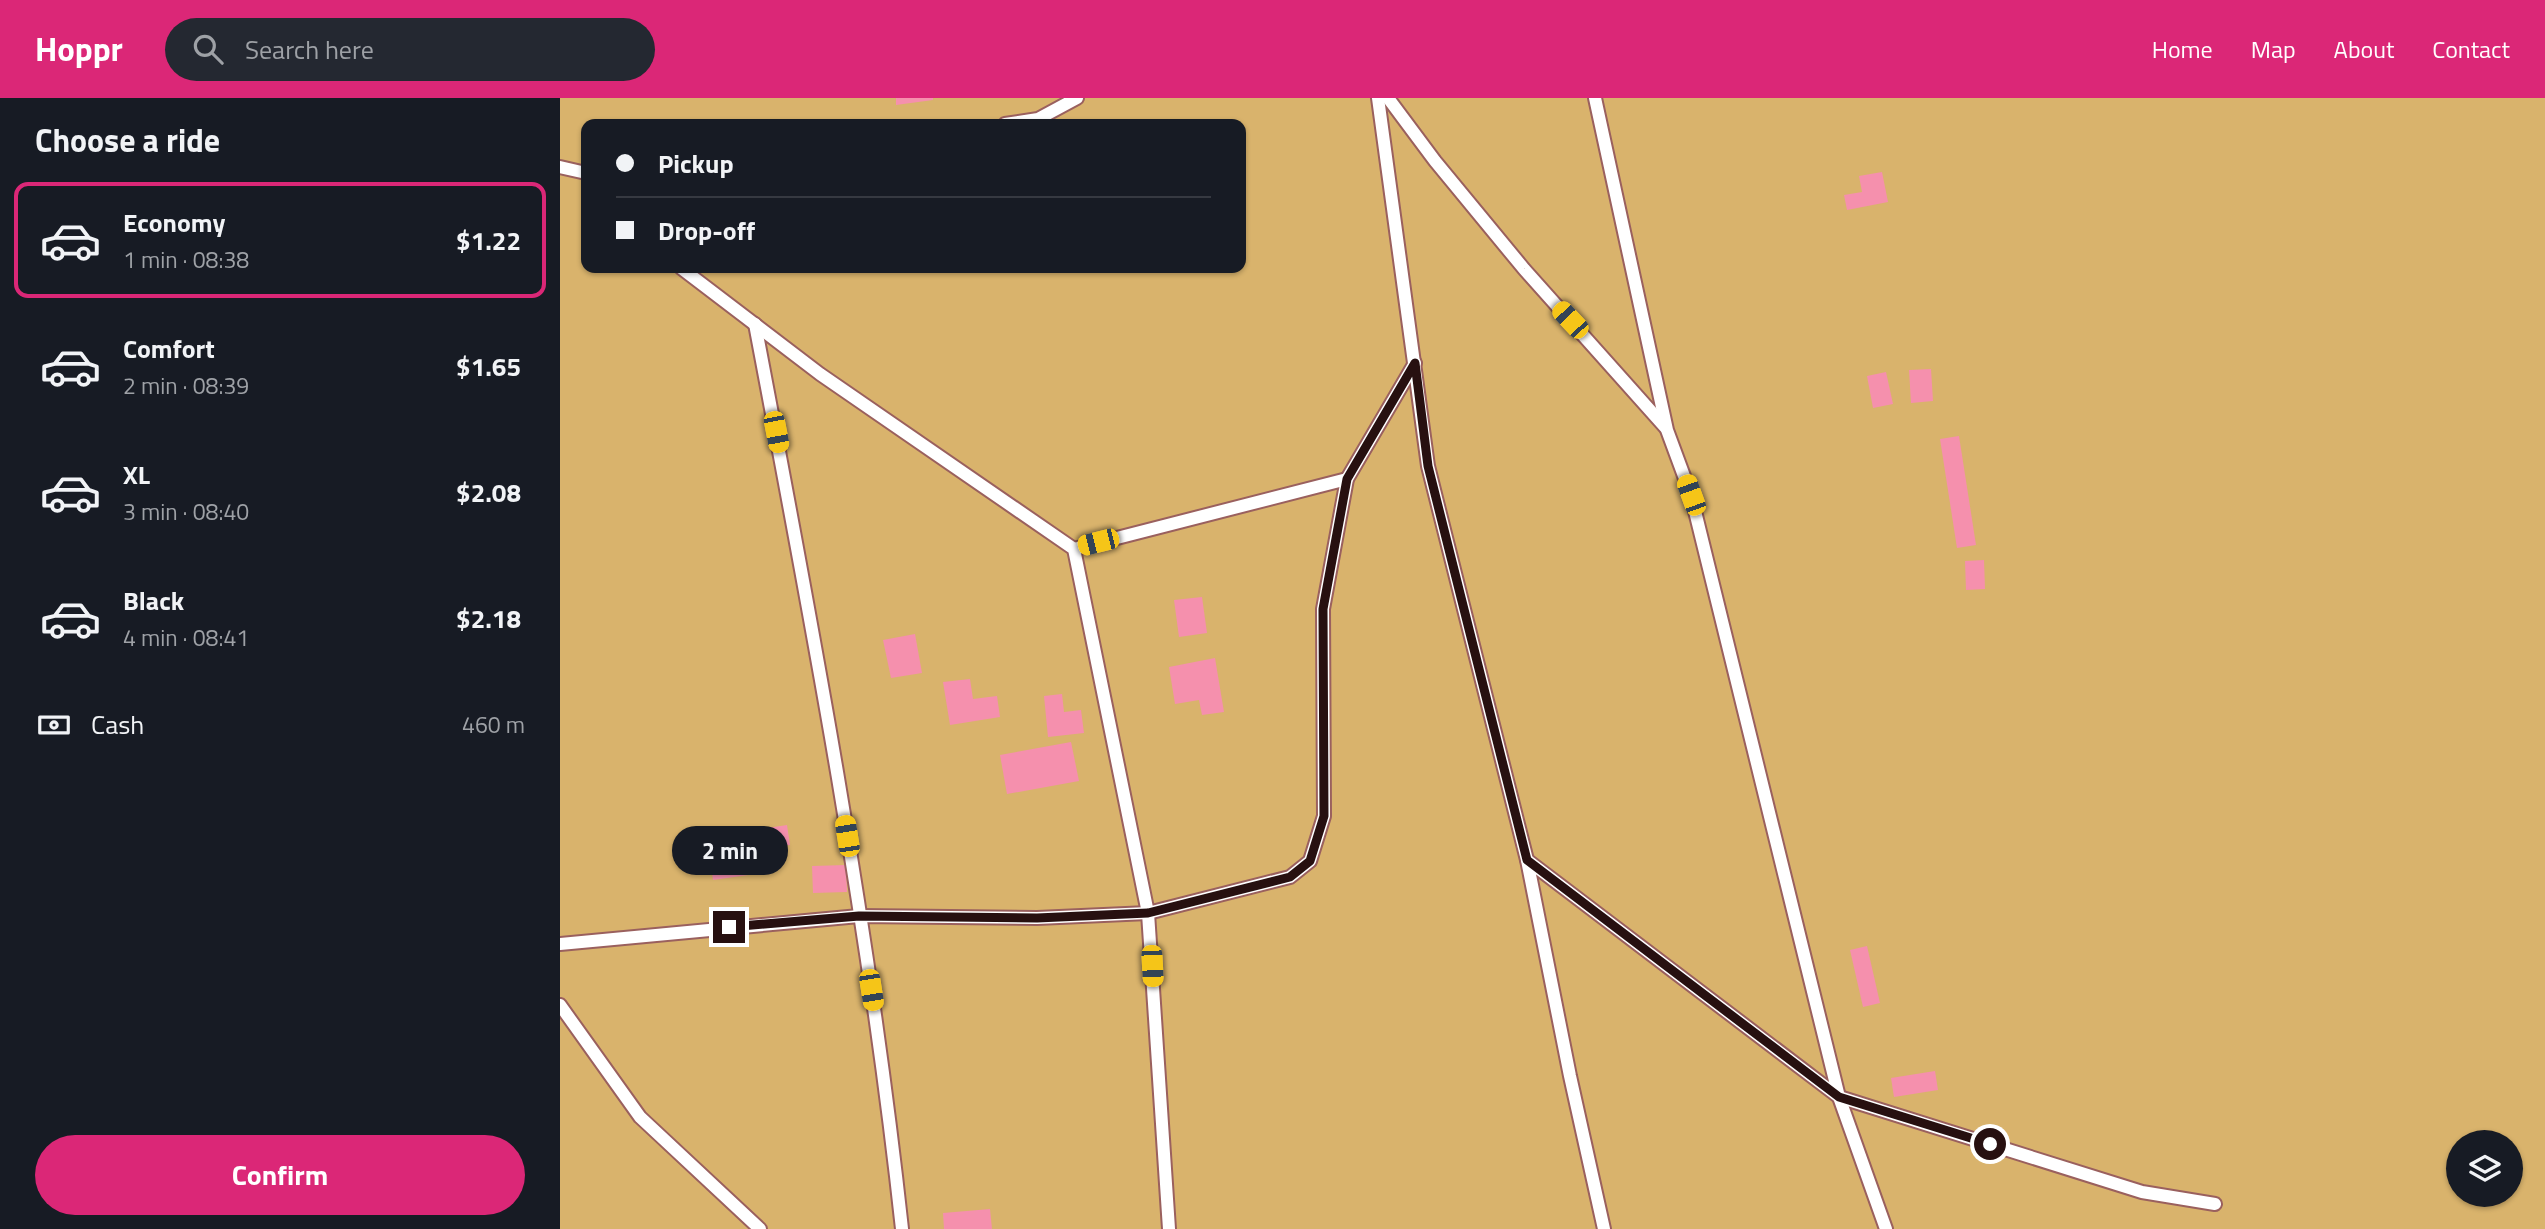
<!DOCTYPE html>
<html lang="en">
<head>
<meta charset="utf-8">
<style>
	:root { --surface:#171b24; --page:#242831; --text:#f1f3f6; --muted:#9ea1a6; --line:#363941; --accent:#db2777 }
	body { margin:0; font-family:"Titillium Web",sans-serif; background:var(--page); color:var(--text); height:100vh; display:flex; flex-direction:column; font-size:26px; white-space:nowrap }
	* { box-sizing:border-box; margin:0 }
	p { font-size:23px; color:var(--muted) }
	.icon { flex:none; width:38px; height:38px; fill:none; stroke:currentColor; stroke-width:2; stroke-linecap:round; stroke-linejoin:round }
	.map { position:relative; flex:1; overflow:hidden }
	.side { display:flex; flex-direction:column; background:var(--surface); width:560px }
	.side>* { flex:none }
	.banner { position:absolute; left:21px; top:21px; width:665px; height:154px; border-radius:14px; box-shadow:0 2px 5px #0004; display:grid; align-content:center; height:154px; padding:0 35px; background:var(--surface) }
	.controls { position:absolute; left:1886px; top:1032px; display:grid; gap:14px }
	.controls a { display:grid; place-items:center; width:77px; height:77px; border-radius:50%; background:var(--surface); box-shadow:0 2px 5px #0004; font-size:35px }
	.end { position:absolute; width:32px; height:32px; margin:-16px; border:9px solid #271010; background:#fff; box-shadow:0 0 0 4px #fff }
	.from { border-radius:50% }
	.bubble { position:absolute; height:49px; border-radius:24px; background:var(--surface); box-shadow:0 2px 5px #0004; font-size:23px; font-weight:700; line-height:49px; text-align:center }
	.car { position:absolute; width:21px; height:42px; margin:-21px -10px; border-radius:9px; box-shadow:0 0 5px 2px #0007; background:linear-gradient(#f5c518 24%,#345 0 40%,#f5c518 0 76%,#345 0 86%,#f5c518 0) }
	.banner b { display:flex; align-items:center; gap:24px; height:66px; font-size:26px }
	.banner b+b { border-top:2px solid var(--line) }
	.banner i { width:18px; height:18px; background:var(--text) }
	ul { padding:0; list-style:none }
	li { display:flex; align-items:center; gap:21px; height:116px; margin:0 14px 10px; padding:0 21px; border:4px solid transparent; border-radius:14px }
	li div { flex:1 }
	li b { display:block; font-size:26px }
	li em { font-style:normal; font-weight:700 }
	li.selected { border-color:var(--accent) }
	li>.icon { width:63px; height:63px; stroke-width:1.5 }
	h2 { padding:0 35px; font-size:32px; line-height:84px }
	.pay { display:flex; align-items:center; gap:18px; height:77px; padding:0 35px; font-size:26px }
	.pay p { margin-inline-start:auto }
	.action { display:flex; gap:14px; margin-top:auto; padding:14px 35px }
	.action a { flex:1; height:80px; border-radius:42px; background:var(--accent); color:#fff; font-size:28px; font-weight:700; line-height:80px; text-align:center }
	header { display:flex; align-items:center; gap:42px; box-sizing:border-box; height:98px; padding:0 35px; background:var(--accent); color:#fff }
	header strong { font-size:33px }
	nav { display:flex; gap:38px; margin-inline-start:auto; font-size:24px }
	.search { width:490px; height:63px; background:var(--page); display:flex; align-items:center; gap:18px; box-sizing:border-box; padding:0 24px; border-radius:38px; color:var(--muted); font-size:26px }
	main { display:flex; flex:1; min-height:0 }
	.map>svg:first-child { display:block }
	.green { fill:#d9b36c; fill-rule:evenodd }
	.building { fill:#f590ad }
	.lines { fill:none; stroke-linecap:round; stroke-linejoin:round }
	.lane-casing { stroke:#9a605e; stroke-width:16 }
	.lane { stroke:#fff; stroke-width:12 }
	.route { stroke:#271010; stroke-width:9 }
</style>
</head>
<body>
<header>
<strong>Hoppr</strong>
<div class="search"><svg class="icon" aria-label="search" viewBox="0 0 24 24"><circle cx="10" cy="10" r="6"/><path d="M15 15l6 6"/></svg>Search here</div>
<nav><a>Home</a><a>Map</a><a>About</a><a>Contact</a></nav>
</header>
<main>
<section class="side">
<h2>Choose a ride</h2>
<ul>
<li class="selected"><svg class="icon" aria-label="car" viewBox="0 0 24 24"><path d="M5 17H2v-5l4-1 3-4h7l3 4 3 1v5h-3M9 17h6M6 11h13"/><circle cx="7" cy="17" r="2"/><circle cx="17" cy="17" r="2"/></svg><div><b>Economy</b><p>1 min · 08:38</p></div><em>$1.22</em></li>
<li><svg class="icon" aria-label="car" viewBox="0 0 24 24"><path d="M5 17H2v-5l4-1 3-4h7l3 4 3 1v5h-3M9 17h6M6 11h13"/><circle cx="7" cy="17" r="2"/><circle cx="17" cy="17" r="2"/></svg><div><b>Comfort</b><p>2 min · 08:39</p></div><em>$1.65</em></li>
<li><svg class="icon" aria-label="car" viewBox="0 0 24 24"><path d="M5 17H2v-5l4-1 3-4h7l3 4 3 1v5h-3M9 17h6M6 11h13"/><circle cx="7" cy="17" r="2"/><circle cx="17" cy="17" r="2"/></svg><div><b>XL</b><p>3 min · 08:40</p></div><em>$2.08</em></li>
<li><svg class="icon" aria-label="car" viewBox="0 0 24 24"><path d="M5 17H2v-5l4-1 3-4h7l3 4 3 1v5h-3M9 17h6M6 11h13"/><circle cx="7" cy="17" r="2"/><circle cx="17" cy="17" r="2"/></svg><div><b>Black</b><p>4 min · 08:41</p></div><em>$2.18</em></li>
</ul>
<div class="pay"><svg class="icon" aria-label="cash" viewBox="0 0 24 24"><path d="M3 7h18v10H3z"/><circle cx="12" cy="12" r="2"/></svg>Cash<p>460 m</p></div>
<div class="action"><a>Confirm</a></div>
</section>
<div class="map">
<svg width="1985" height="1131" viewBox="0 0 1985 1131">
	<rect width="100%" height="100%" fill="#fab9b5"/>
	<path class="green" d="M0 0H1985V1131H0ZM26 26H681V170H26ZM1899 1045H1951V1097H1899Z"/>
	<g class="building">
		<polygon points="336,0 373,0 373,2 336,7"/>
		<polygon points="1322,74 1328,104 1287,112 1284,97 1302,94 1299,78"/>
		<polygon points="1371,271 1373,303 1351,305 1349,272"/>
		<polygon points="1326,274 1333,306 1313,310 1307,278"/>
		<polygon points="1399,338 1416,447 1397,450 1380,341"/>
		<polygon points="1424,462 1425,491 1406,492 1405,463"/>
		<polygon points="642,499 647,535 619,539 614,502"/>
		<polygon points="355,536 362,575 331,580 323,542"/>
		<polygon points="655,560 664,614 642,617 639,602 615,606 609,569"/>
		<polygon points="410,581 413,601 437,598 440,619 390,627 383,584"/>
		<polygon points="502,596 504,614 521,612 524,635 488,639 484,598"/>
		<polygon points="511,644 519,683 447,696 440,657"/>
		<polygon points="227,727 230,747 212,749 216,773 153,782 147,739"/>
		<polygon points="286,767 287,794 253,795 252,768"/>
		<polygon points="1307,848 1320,905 1303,909 1290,852"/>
		<polygon points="1375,973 1378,992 1334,999 1331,980"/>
		<polygon points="430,1111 432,1131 384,1131 383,1115"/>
	</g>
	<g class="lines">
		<g class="lane-casing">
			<g id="lane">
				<polyline points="818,0 868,368 967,762 1010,978 1044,1131"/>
				<polyline points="828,0 875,63 964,171 1105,329"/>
				<polyline points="1035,0 1107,332 1131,397 1279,999 1326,1131"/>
				<polyline points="445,26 478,21 517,0"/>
				<polyline points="0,69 26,75"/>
				<polyline points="121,170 260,276 514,451 588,815 609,1131"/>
				<path d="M195 226C252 526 309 827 342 1131"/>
				<polyline points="514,451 787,381"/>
				<polyline points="967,762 1279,999 1582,1094 1655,1106"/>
				<polyline points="0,846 299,818 477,820 588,815 730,779 750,763 764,718 763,511 787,381 855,265"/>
				<polyline points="0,907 80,1019 200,1131"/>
			</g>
		</g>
		<use href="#lane" class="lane"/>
	</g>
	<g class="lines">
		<polyline class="route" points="169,829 299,818 477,820 588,815 730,779 750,763 764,718 763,511 787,381 855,265 868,368 967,762 1279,999 1430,1046"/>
	</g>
</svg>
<div class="controls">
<a><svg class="icon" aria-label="layers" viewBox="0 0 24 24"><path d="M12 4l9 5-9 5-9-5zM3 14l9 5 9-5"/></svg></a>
</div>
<i class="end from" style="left:1430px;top:1046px"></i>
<i class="end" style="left:169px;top:829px"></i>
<div class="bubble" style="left:112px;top:728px;width:116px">2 min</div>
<i class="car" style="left:1010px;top:222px;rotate:317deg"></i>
<i class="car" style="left:216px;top:334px;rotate:169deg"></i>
<i class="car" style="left:1131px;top:397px;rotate:340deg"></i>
<i class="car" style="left:538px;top:444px;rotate:256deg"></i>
<i class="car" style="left:287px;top:738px;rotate:351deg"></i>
<i class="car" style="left:592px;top:868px;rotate:177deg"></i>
<i class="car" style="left:311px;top:892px;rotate:171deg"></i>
<div class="banner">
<b><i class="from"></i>Pickup</b>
<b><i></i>Drop-off</b>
</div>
</div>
</main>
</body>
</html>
